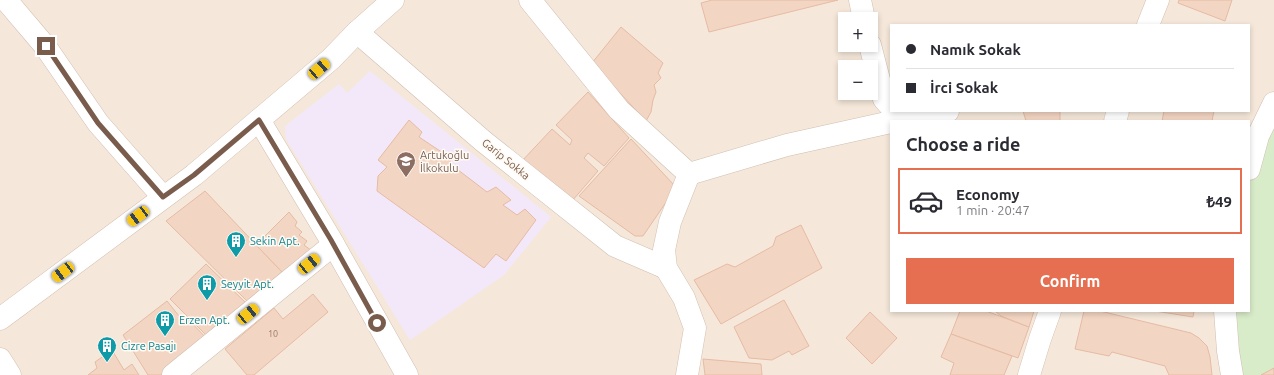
<!DOCTYPE html>
<html lang="en">
<head>
<meta charset="utf-8">
<style>
	:root { --surface:#fff; --page:#f7f7f7; --text:#2b2b33; --muted:#7c7c81; --line:#e1e1e2; --accent:#e76f51 }
	body { margin:0; font-family:Ubuntu,sans-serif; background:var(--page); color:var(--text); height:100vh; display:flex; flex-direction:column; font-size:15px; white-space:nowrap }
	* { box-sizing:border-box; margin:0 }
	p { font-size:13px; color:var(--muted) }
	.icon { flex:none; width:22px; height:22px; fill:none; stroke:currentColor; stroke-width:2; stroke-linecap:round; stroke-linejoin:round }
	.map { position:relative; flex:1; overflow:hidden }
	.sheet { position:absolute; left:890px; top:120px; width:360px; height:192px; display:flex; flex-direction:column; background:var(--surface); border-radius:0px; box-shadow:0 2px 6px #0003 }
	.sheet>* { flex:none }
	.guide { position:absolute; left:890px; top:24px; width:360px; height:88px; border-radius:0px; box-shadow:0 2px 6px #0003; display:grid; align-content:center; height:88px; padding:0 16px; background:var(--surface) }
	.controls { position:absolute; left:838px; top:12px; display:grid; gap:8px }
	.controls a { display:grid; place-items:center; width:40px; height:40px; border-radius:0px; background:var(--surface); box-shadow:0 2px 6px #0003; font-size:20px }
	.end { position:absolute; width:18px; height:18px; margin:-9px; border:5px solid #7a5c4d; background:#fff; box-shadow:0 0 0 2px #fff }
	.from { border-radius:50% }
	.car { position:absolute; width:12px; height:24px; margin:-12px -6px; border-radius:5px; box-shadow:0 0 3px 1px #0007; background:linear-gradient(#f5c518 24%,#345 0 40%,#f5c518 0 76%,#345 0 86%,#f5c518 0) }
	.guide b { display:flex; align-items:center; gap:14px; height:38px; font-size:15px }
	.guide b+b { border-top:1px solid var(--line) }
	.guide i { width:10px; height:10px; background:var(--text) }
	ul { padding:0; list-style:none }
	li { display:flex; align-items:center; gap:12px; height:66px; margin:0 8px 6px; padding:0 8px; border:2px solid var(--line); border-radius:0px }
	li div { flex:1 }
	li b { display:block; font-size:15px }
	li em { font-style:normal; font-weight:700 }
	li.selected { border-color:var(--accent) }
	li>.icon { width:36px; height:36px; stroke-width:1.5 }
	h2 { padding:0 16px; font-size:18px; line-height:48px }
	.button { display:flex; gap:8px; margin-top:auto; padding:8px 16px }
	.button a { flex:1; height:46px; border-radius:0px; background:var(--accent); color:#fff; font-size:16px; font-weight:700; line-height:46px; text-align:center }
	.map>svg:first-child { display:block }
	.residential { fill:#f5e8da; fill-rule:evenodd }
	.education { fill:#f3e8fa }
	.green { fill:#d8ecc9 }
	.building { fill:#f3d5c3; stroke:#e6bba3 }
	.lines { fill:none; stroke-linecap:round; stroke-linejoin:round }
	.street-casing { stroke:#d1beb0; stroke-width:23 }
	.secondary-casing { stroke:#d6c0b0; stroke-width:23 }
	.street { stroke:#fff; stroke-width:22 }
	.secondary { stroke:#fff; stroke-width:22 }
	.route { stroke:#7a5c4d; stroke-width:5 }
	.labels { text-anchor:middle; dominant-baseline:central; stroke-width:3; stroke-linejoin:round; paint-order:stroke }
	.number-label { font-size:9px; fill:#987a6a }
	.education-label { font-size:11px; fill:#785e54; stroke:#fffaf3; text-anchor:start }
	.street-label { font-size:11px; fill:#7a5c4d; stroke:#fffaf3 }
	.culture-label { font-size:11px; fill:#0d838f; stroke:#fffaf3; text-anchor:start }
</style>
</head>
<body>
<div class="map">
<svg width="1274" height="375" viewBox="0 0 1274 375">
	<rect width="100%" height="100%" fill="#fdf6ec"/>
	<path class="residential" d="M0 0H1274V375H0ZM845 19H871V45H845ZM891 25H1249V111H891ZM845 67H871V93H845ZM891 121H1249V311H891Z"/>
	<polygon class="education" points="370,71 551,217 504,275 410,340 286,139 285,126 339,84 347,93"/>
	<polygon class="green" points="1274,103 1274,375 1232,375 1225,311 1249,311 1249,169"/>
	<g class="building">
		<polygon points="712,0 838,0 709,32 701,3"/>
		<polygon points="1179,0 1232,0 1225,21 1178,3"/>
		<polygon points="621,27 663,63 658,73 661,78 654,85 656,92 653,100 651,112 646,121 592,63"/>
		<polygon points="588,92 629,138 604,166 588,153 584,158 598,171 572,201 521,162 552,129 570,145 572,140 556,125"/>
		<polygon points="1023,111 1060,111 1060,121 1026,121"/>
		<polygon points="1164,111 1214,111 1212,121 1162,121"/>
		<polygon points="409,120 422,132 419,137 452,159 449,163 487,192 496,187 511,200 503,205 517,215 525,209 536,220 506,261 496,254 484,268 377,191 378,176 387,167 378,160"/>
		<polygon points="631,139 674,185 673,192 643,236 635,236 579,196"/>
		<polygon points="205,191 282,272 247,301 166,221"/>
		<polygon points="289,212 297,222 295,226 302,232 299,235 307,241 304,245 312,251 285,275 256,245"/>
		<polygon points="801,225 822,268 721,324 694,280 727,264 735,267 773,246 776,237"/>
		<polygon points="206,264 245,302 208,337 170,299"/>
		<polygon points="313,294 328,312 254,375 247,375 225,349 274,308 283,319"/>
		<polygon points="784,300 809,346 792,355 789,351 772,360 749,358 734,327"/>
		<polygon points="167,301 183,321 189,320 207,339 162,375 148,375 123,335"/>
		<polygon points="960,311 986,311 1029,327 1018,358 951,334"/>
		<polygon points="995,311 1034,311 1029,327 1001,316"/>
		<polygon points="1084,311 1100,311 1191,333 1199,338 1207,346 1210,357 1212,375 1169,375 1165,366 1112,352 1109,356 1075,349"/>
		<polygon points="1155,311 1194,311 1193,317"/>
		<polygon points="870,312 897,338 872,364 846,338"/>
		<polygon points="951,334 1012,356 1004,375 950,375 954,363 941,357"/>
		<polygon points="112,350 124,370 132,364 139,375 88,375 97,368 95,362"/>
		<polygon points="703,359 761,364 762,375 705,375"/>
		<polygon points="1274,368 1274,375 1261,375"/>
	</g>
	<g class="lines">
		<g class="street-casing">
			<g id="street">
				<polyline points="6,0 45,46 98,123 163,197"/>
				<polyline points="530,0 619,110 689,174 787,145 891,122"/>
				<polyline points="860,0 864,19"/>
				<polyline points="357,32 483,141 615,246 666,268"/>
				<polyline points="870,45 884,99 891,107"/>
				<polyline points="259,120 331,240 407,375"/>
				<polyline points="896,121 948,111"/>
				<polyline points="1249,169 1258,136 1274,103"/>
				<polyline points="1225,311 1228,351 1232,375"/>
				<polyline points="173,375 333,245"/>
			</g>
		</g>
		<g class="secondary-casing">
			<g id="secondary">
				<polyline points="1148,25 1158,0"/>
				<polyline points="1115,121 1118,111"/>
				<polyline points="0,319 194,175 331,59 357,32 393,0"/>
				<polyline points="0,359 10,375"/>
				<polyline points="687,375 695,328 684,298 666,268 664,250 670,222 689,174"/>
				<polyline points="1029,375 1040,339 1050,311"/>
			</g>
		</g>
		<use href="#street" class="street"/>
		<use href="#secondary" class="secondary"/>
	</g>
	<g class="lines">
		<polyline class="route" points="46,46 98,123 163,197 194,175 259,120 331,240 377,323"/>
	</g>
	<defs>
		<g id="school-pin" transform="scale(1)"><path d="M0 17L-7.5 6A9.5 9.5 0 1 1 7.5 6Z" fill="#8d6e63" stroke="#fffaf3"/><path d="M0-5L7-2L0 1L-7-2ZM-4 1L0 2.5L4 1V4Q0 6-4 4Z" fill="#fff"/></g>
		<g id="building-pin" transform="scale(1)"><path d="M0 17L-7.5 6A9.5 9.5 0 1 1 7.5 6Z" fill="#0f9aa8" stroke="#fffaf3"/><path d="M-4-6H4V6H1V3H-1V6H-4ZM-2.5-4.3h1.7v1.8h-1.7ZM.8-4.3h1.7v1.8H.8ZM-2.5-1h1.7V.8h-1.7ZM.8-1h1.7V.8H.8Z" fill="#fff"/></g>
	</defs>
	<g fill-rule="evenodd">
		<use href="#school-pin" x="406" y="161"/>
		<use href="#building-pin" x="236" y="241"/>
		<use href="#building-pin" x="207" y="284"/>
		<use href="#building-pin" x="165" y="320"/>
		<use href="#building-pin" x="107" y="346"/>
	</g>
	<g class="labels">
		<g class="number-label">
			<text x="273" y="334">10</text>
		</g>
		<g class="education-label">
			<text x="420" y="155">Artukoğlu<tspan x="420" dy="13">İlkokulu</tspan></text>
		</g>
		<g class="street-label">
			<text transform="translate(506 159) rotate(39)">Garip Sokka</text>
		</g>
		<g class="culture-label">
			<text x="250" y="241">Sekin Apt.</text>
			<text x="221" y="284">Seyyit Apt.</text>
			<text x="179" y="320">Erzen Apt.</text>
			<text x="121" y="346">Cizre Pasajı</text>
		</g>
	</g>
</svg>
<div class="controls">
<a>+</a>
<a>−</a>
</div>
<i class="end from" style="left:377px;top:323px"></i>
<i class="end" style="left:46px;top:46px"></i>
<i class="car" style="left:319px;top:69px;rotate:49deg"></i>
<i class="car" style="left:138px;top:216px;rotate:233deg"></i>
<i class="car" style="left:309px;top:264px;rotate:51deg"></i>
<i class="car" style="left:63px;top:272px;rotate:233deg"></i>
<i class="car" style="left:248px;top:314px;rotate:51deg"></i>
<div class="guide">
<b><i class="from"></i>Namık Sokak</b>
<b><i></i>İrci Sokak</b>
</div>
<section class="sheet">
<h2>Choose a ride</h2>
<ul>
<li class="selected"><svg class="icon" aria-label="car" viewBox="0 0 24 24"><path d="M5 17H2v-5l4-1 3-4h7l3 4 3 1v5h-3M9 17h6M6 11h13"/><circle cx="7" cy="17" r="2"/><circle cx="17" cy="17" r="2"/></svg><div><b>Economy</b><p>1 min · 20:47</p></div><em>₺49</em></li>
</ul>
<div class="button"><a>Confirm</a></div>
</section>
</div>
</body>
</html>
